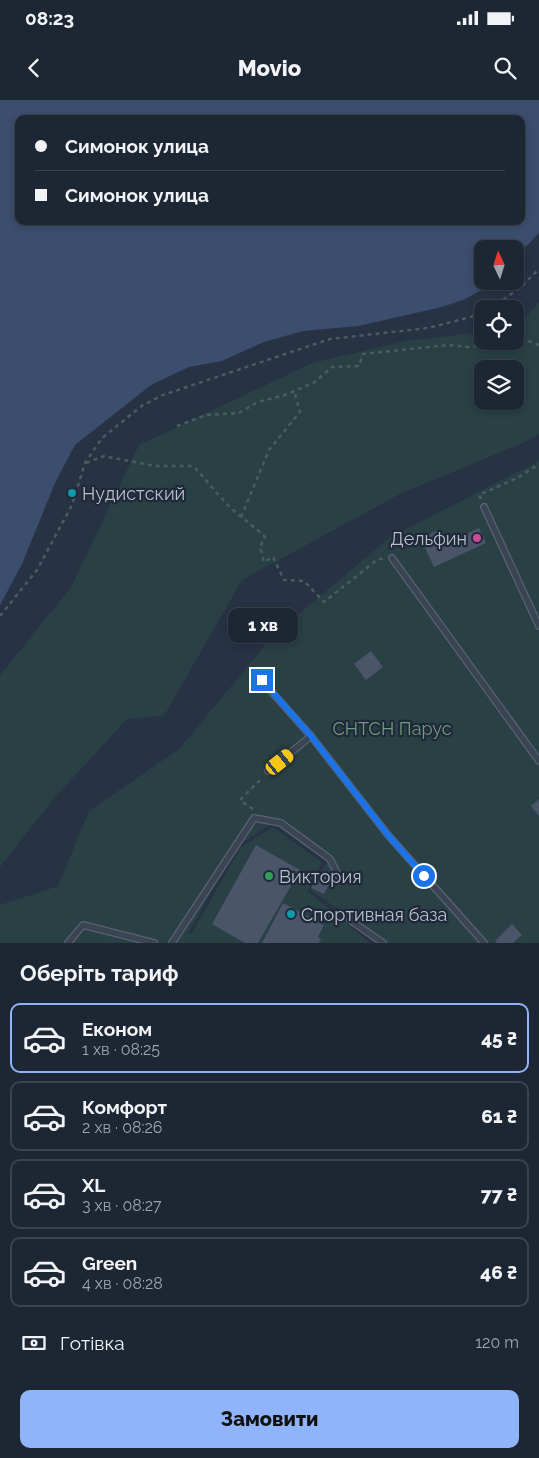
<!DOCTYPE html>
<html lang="uk">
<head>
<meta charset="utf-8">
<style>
	:root { --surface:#1d2633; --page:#252e3b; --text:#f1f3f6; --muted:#a0a5ac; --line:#3b434e; --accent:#90b4fb }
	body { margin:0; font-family:Raleway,sans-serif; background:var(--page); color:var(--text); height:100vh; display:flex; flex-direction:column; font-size:19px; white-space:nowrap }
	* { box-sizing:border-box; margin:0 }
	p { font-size:16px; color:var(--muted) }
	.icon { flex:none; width:28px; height:28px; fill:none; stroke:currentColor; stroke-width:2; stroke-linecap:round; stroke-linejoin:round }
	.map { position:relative; height:843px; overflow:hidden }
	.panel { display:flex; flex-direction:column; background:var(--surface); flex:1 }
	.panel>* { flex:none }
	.guide { position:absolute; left:15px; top:15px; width:510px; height:110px; border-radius:10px; box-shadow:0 2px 8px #0003,0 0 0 1px var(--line); display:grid; align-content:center; height:110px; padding:0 20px; background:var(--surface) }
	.needle { width:32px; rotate:356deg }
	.tools { position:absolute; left:474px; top:140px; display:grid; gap:10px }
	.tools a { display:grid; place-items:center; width:50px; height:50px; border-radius:10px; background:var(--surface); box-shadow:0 2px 8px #0003,0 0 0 1px var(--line); font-size:25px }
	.end { position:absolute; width:22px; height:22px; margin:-11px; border:6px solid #1a73e8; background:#fff; box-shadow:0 0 0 2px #fff }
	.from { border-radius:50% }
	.bubble { position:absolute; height:35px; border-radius:10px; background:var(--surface); box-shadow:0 2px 8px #0003,0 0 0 1px var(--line); font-size:16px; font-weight:800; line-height:35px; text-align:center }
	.car { position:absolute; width:15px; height:30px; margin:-15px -8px; border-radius:6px; box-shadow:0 0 4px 1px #0007; background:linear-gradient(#f5c518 24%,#345 0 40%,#f5c518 0 76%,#345 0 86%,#f5c518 0) }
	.guide b { display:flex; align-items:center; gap:18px; height:48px; font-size:19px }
	.guide b+b { border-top:1px solid var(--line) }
	.guide i { width:12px; height:12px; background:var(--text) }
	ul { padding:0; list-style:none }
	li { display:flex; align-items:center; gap:15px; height:70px; margin:0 10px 8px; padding:0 10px; border:2px solid var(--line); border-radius:10px }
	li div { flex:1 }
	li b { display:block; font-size:19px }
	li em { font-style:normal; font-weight:800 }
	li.active { border-color:var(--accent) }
	li>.icon { width:45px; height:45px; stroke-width:1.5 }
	h2 { padding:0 20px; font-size:22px; line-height:60px }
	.pay { display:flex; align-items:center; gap:12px; height:55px; padding:0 20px; font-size:19px }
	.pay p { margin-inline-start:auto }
	.primary-button { display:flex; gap:10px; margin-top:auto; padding:10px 20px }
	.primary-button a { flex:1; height:58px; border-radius:10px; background:var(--accent); color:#111; font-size:20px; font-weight:800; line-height:58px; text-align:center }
	.status { display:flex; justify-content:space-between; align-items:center; height:35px; padding:0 25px; background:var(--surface); direction:ltr }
	.status svg { height:14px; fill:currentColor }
	header { display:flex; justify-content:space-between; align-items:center; height:65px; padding:0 20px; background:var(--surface); font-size:22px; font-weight:800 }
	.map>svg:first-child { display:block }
	.green { fill:#294045; fill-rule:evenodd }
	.water { fill:#3c4e6d; fill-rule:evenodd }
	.building { fill:#4a556a }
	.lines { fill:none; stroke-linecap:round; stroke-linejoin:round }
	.service-casing { stroke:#5a6271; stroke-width:8 }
	.path { stroke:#475d61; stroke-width:2.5; stroke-dasharray:4 4; stroke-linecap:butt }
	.service { stroke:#3b4453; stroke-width:5.5 }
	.route { stroke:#1a73e8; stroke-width:6 }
	.culture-dot { fill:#0f9aa8; stroke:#202939; stroke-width:2 }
	.hotel-dot { fill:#d1479c; stroke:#202939; stroke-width:2 }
	.leisure-dot { fill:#2e9e5b; stroke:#202939; stroke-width:2 }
	.labels { text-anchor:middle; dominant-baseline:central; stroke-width:4.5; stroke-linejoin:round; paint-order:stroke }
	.poi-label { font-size:18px; fill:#b9bfcd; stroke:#202939; text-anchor:start }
	.park-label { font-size:18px; fill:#6f9e7c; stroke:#202939 }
</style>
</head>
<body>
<div class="status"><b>08:23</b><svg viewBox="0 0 49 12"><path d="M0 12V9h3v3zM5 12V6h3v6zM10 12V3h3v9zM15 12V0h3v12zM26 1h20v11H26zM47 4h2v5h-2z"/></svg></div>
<header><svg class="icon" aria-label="back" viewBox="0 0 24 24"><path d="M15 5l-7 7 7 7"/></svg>Movio<svg class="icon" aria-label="search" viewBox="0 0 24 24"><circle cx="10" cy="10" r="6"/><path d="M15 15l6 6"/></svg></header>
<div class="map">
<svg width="539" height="843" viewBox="0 0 539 843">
	<rect width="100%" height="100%" fill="#273244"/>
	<g class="green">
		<path d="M539 202V334L530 340 400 394 242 480 164 616 127 619 51 702 0 767V575L71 487 139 345 312 263 406 241 482 232V241H515V229ZM482 269H515V301H482Z"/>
		<polygon points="539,361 539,843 388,843 310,790 327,762 272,723 238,746 188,833 191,834 241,747 273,727 322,762 308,791 370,843 0,843 0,805 58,786 89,711 179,649 272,537 390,437"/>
	</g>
	<path class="water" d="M0 0H539V133L515 158V149H482V181H492L487 187 463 200 442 207 358 226 303 231 264 242 222 261 189 267 151 285 75 345 55 383 22 464 0 505ZM19 19H521V121H19Z"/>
	<g class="building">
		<polygon points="479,428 486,443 434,467 421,439 436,431 443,445"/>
		<polygon points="371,551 383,567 366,580 354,564"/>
		<polygon points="539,699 539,716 531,706"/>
		<polygon points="256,745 300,770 258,843 245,843 212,824"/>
		<polygon points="319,771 332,778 324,794 311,788"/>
		<polygon points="283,803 324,825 318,837 321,839 319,843 262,843"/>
		<polygon points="512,824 522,835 513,843 497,843 495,841"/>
	</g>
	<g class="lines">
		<g class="service-casing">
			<g id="service">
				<polyline points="484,407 539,526"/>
				<polyline points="392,458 539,661"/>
				<polyline points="262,581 311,636 388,735 484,843"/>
				<polyline points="268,671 311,636"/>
				<polyline points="350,820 383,843"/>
				<polyline points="68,843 83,825 154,843"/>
				<polyline points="172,843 254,718 281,723 330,759 339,777"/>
			</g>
		</g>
		<g class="path">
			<polyline points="490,209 521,187 539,169"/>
			<polyline points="177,326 206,315 239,313 258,302 285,295 315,282 332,267 359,266 363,254 448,245 469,247 494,244 509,246 526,240 539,245"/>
			<path d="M86 363 104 356 155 366H193C205 378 215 392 227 404 239 417 253 425 265 437L260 447 264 462 273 457 284 480 304 481 324 502 378 459H383"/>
			<polyline points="481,399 479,395 519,377 539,364"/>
			<polyline points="241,417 269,350 300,312 294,291"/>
			<polyline points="0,516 37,470 72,405 85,363 102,338 143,305 163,295 330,239 428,228 482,214"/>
			<polyline points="253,569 256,573"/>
			<polyline points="253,709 240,700 262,678"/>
		</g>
		<use href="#service" class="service"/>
	</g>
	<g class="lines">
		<polyline class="route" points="262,580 311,636 388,735 424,776"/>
	</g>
	<g class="culture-dot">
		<circle cx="72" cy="393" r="5"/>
		<circle cx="291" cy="814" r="5"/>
	</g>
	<circle class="hotel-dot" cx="477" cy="438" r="5"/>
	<circle class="leisure-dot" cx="269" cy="776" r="5"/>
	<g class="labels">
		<g class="poi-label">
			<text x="82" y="393">Нудистский</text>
			<text x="467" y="438" text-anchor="end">Дельфин</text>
			<text x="279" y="776">Виктория</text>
			<text x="301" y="814">Спортивная база</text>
		</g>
		<g class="park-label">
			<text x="392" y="628">СНТСН Парус</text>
		</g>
	</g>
</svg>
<div class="tools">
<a><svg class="needle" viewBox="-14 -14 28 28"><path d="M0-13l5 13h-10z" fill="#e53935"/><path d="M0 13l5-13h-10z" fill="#a0a5ac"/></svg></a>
<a><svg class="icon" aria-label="locate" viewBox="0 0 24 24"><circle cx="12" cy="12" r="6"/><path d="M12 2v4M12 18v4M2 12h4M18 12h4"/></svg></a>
<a><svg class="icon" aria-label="layers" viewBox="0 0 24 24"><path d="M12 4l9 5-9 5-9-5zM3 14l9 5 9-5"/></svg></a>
</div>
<i class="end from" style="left:424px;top:776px"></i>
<i class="end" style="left:262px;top:580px"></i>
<div class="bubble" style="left:228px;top:508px;width:70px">1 хв</div>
<i class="car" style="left:280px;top:662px;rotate:51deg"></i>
<div class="guide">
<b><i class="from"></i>Симонок улица</b>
<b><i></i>Симонок улица</b>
</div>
</div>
<section class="panel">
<h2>Оберіть тариф</h2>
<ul>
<li class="active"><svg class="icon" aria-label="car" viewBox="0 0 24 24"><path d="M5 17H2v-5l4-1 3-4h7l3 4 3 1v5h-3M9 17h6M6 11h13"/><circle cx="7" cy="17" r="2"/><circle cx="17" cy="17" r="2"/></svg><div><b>Економ</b><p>1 хв · 08:25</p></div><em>45 ₴</em></li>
<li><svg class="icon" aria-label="car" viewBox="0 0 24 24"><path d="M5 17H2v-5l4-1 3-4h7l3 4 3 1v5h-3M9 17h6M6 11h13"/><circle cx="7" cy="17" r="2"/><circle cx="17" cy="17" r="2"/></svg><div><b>Комфорт</b><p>2 хв · 08:26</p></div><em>61 ₴</em></li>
<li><svg class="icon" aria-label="car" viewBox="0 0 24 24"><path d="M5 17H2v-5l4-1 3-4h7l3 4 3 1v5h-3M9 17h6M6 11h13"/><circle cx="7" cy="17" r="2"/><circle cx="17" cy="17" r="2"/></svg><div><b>XL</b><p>3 хв · 08:27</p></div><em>77 ₴</em></li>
<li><svg class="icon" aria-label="car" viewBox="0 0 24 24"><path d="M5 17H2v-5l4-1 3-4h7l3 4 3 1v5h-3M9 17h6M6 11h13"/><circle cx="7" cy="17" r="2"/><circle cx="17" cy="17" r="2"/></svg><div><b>Green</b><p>4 хв · 08:28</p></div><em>46 ₴</em></li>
</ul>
<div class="pay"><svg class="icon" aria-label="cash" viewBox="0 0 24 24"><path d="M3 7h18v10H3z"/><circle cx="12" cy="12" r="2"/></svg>Готівка<p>120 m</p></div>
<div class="primary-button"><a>Замовити</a></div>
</section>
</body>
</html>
